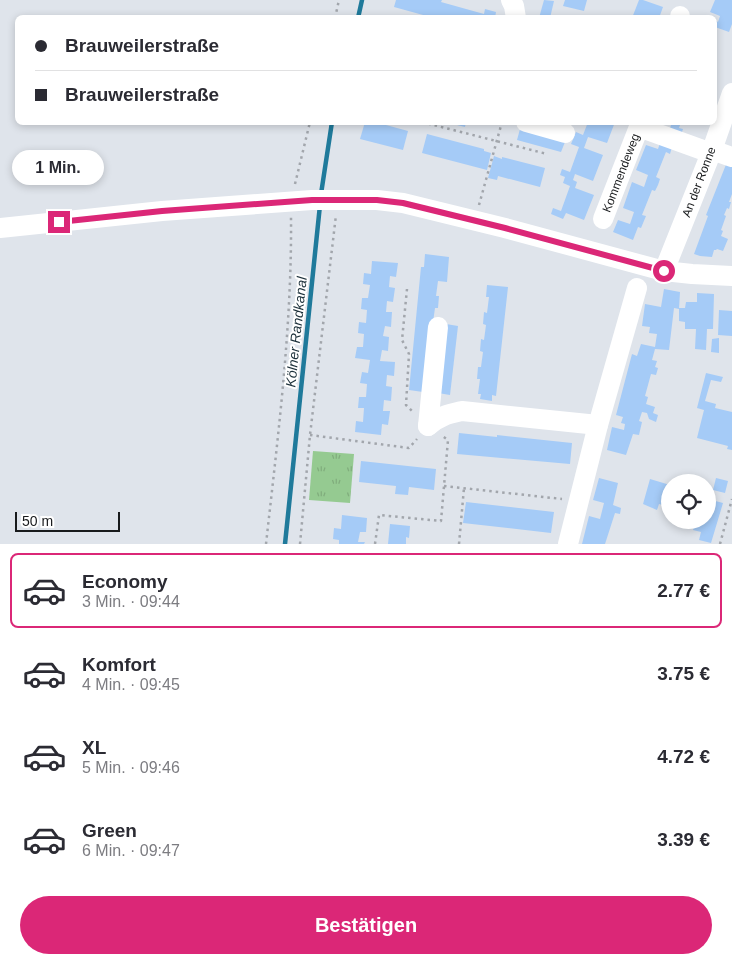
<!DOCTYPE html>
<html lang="de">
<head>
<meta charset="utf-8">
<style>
	:root { --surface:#fff; --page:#f7f7f7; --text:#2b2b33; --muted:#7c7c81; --line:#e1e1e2; --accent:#db2777 }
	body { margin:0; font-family:Arial,sans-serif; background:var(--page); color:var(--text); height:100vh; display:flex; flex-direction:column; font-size:19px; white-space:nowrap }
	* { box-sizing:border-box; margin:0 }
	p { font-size:16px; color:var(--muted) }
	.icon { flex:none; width:28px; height:28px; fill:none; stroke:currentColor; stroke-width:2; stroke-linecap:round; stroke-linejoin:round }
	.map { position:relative; height:544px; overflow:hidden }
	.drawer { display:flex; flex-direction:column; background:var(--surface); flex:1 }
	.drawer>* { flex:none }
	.guide { position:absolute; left:15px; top:15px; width:702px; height:110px; border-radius:8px; box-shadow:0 2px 8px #0003; display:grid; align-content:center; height:110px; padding:0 20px; background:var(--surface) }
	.fabs { position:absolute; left:661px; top:474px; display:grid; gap:10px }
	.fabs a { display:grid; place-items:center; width:55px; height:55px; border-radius:50%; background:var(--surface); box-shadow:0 2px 8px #0003; font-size:25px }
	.scale { position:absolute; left:15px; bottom:12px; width:105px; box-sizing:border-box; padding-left:5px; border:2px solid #181a1c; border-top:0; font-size:14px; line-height:18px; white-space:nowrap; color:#181a1c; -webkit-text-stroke:4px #fff; paint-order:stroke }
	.end { position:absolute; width:22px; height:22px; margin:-11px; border:6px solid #db2777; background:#fff; box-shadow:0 0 0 2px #fff }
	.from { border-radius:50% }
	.bubble { position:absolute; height:35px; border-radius:18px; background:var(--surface); box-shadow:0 2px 8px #0003; font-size:16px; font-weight:700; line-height:35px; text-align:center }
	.guide b { display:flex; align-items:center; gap:18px; height:48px; font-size:19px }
	.guide b+b { border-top:1px solid var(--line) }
	.guide i { width:12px; height:12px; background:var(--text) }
	ul { padding:9px 0 0; list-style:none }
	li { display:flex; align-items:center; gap:15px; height:75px; margin:0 10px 8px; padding:0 10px; border:2px solid transparent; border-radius:8px }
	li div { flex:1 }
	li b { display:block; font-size:19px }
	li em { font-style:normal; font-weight:700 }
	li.active { border-color:var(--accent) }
	li>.icon { width:45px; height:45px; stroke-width:1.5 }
	.primary-button { display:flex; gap:10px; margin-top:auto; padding:10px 20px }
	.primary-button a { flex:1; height:58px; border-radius:30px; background:var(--accent); color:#fff; font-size:20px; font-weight:700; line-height:58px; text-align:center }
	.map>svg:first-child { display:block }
	.park { fill:url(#park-tufts) }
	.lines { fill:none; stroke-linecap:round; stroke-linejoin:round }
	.stream { stroke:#1f7a9b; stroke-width:4.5 }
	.building { fill:#a5cbf7 }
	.path { stroke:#a2a6ac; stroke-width:2.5; stroke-dasharray:2.5 4; stroke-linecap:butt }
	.minor { stroke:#fff; stroke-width:20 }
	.route { stroke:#db2777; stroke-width:6 }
	.labels { text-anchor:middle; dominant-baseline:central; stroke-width:4; stroke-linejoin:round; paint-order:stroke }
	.street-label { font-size:12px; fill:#181a1c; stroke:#fff }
	.water-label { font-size:14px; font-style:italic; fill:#1c303a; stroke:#fff }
</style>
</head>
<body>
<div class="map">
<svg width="732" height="544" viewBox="0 0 732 544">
	<defs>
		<pattern id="park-tufts" width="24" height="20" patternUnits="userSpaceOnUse" patternTransform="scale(1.25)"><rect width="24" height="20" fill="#95ca91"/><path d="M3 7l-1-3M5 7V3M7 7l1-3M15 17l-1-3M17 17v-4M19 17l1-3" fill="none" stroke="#80ad7c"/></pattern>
	</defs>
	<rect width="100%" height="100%" fill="#dfe4eb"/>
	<polygon class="park" points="313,451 354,454 350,503 309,500"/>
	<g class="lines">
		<g class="stream">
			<polyline points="358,18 362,0"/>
			<polyline points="321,194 332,122"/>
			<polyline points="285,544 320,205"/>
		</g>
	</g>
	<g class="building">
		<polygon points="396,0 442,0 441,2 484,14 485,9 496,12 495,18 434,18 394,7"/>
		<polygon points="544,0 554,1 550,18 539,18"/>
		<polygon points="565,0 587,0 584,11 563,6"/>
		<polygon points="639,0 643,0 663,7 659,18 632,18"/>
		<polygon points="715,0 732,0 732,24 729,32 715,27 715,20 718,22 720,16 710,12"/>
		<polygon points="365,122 375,122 408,131 403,150 360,139"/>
		<polygon points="454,122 466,122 465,127 453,124"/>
		<polygon points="588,122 615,122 607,143 588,137 584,148 603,155 593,181 575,174 573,180 577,182 575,188 594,195 584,220 566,213 563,219 551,214 553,208 561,211 570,186 563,183 565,177 560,175 562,169 570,172 579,147 571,144 576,132 583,135"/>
		<polygon points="666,122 681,122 679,128 683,129 681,135 669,131 671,125"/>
		<polygon points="520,129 565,142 561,152 517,140"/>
		<polygon points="427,134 484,149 484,151 491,153 487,170 422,153"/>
		<polygon points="660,143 672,147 670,154 666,152 656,177 660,179 658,185 655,191 652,190 642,215 646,216 641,228 638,227 633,240 613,232 618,220 630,224 634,212 623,208 632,182 644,187 648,175 636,170 646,145 658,149"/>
		<polygon points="494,156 502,159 502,157 545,168 540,187 498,176 497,180 488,178"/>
		<polygon points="727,162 732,164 732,194 729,202 731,202 729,209 727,208 724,215 726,216 721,230 723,231 721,236 728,239 723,251 717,249 716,250 714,250 712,257 700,256 694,254 708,216 706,215"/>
		<polygon points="425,254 449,257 447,282 438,281 436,296 439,296 438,308 435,308 423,392 409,390 421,267 424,267"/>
		<polygon points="372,261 398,263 396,277 390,276 389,287 395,288 393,302 387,301 386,312 392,312 391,327 385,326 383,336 389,337 388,351 382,350 380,361 395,362 394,376 387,375 386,386 392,387 391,401 384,400 383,411 390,411 388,425 382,424 381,435 355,432 356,421 363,422 364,408 358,408 359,397 366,397 367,384 360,383 362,372 368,373 370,360 355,358 357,347 363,347 364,334 358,333 359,322 366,323 367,310 361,309 362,298 368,298 370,285 363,284 364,273 371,274"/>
		<polygon points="487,285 508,287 496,396 492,395 492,401 480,399 481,394 478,394 480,379 477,379 478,367 481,367 483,352 480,351 481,339 484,340 486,325 483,324 484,312 487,313 489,297 486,297"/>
		<polygon points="664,289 680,292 679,309 674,308 669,350 655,349 652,360 657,361 655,367 658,368 656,375 651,374 645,396 648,397 646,404 655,407 653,413 658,415 656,422 649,419 647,413 642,412 639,421 642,422 639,435 633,434 626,455 607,450 612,427 624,430 625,424 621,423 623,417 616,415 632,354 637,356 641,344 655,347 657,334 649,333 650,327 642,326 645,304 661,307"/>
		<polygon points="697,293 714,294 713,329 707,329 706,350 695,349 696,329 685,329 685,322 679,321 679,308 685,308 686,302 697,302"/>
		<polygon points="719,310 732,311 732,336 718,335"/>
		<polygon points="446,324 458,326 450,395 438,393"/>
		<polygon points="719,338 719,353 711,352 712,339"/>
		<polygon points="706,373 723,377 721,382 711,380 705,401 716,404 715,408 732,412 732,450 727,449 728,446 697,438 704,410 697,408"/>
		<polygon points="459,433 497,437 497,435 572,443 570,464 457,454"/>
		<polygon points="361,461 436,469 434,490 409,487 408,495 395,494 396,486 359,482"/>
		<polygon points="599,478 618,483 613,505 621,508 620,514 615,513 605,544 582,544 589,516 600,519 604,503 593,500"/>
		<polygon points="716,478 728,481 725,493 713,490"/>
		<polygon points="650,479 670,485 670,507 659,504 657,510 643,504"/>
		<polygon points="708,499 723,503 711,543 699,540 701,532 693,530 696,520 708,520"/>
		<polygon points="466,502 554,512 551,533 463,523"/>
		<polygon points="342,515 367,518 366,532 360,532 358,542 365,542 364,544 339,544 339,540 333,539 334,528 341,529"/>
		<polygon points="390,524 410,526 409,538 406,537 406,544 388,544"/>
	</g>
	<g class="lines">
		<g class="path">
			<polyline points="335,18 339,0"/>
			<polyline points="422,122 547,154"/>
			<polyline points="295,184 310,122"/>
			<polyline points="479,205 502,122"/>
			<polyline points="407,289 402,340 409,354 406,405 412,411"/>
			<polyline points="310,435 409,448 417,439"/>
			<polyline points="444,486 562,499"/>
			<path d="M266 544C278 436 292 326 291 217"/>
			<polyline points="300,544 310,435 336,215"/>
			<polyline points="375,544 379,515 441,521 448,440 441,435"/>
			<polyline points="459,544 464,488"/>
			<polyline points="720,544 732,499"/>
		</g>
		<g class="minor">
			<polyline points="511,0 514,6 516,18"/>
			<polyline points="680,18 680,16"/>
			<polyline points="526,122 565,133"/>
			<polyline points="641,122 639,127 711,153"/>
			<polyline points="712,150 732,157"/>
			<polyline points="603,219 639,127"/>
			<polyline points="0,228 162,211 312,200 377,200 403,203 505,228 664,271 692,274 732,276"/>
			<polyline points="664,271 711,153 732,93"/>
			<path d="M428 426C439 416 449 414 462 411L598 425"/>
			<polyline points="428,426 438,327"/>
			<polyline points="568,544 598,425 637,288"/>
		</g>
	</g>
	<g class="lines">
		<polyline class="route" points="59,222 162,211 312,200 377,200 403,203 505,228 664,271"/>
	</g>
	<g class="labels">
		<g class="street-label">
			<text transform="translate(621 173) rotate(-69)">Kommendeweg</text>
			<text transform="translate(699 182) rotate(-69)">An der Ronne</text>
		</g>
		<g class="water-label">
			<text transform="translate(296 332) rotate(-84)">Kölner Randkanal</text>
		</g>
	</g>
</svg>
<div class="fabs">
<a><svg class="icon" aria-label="locate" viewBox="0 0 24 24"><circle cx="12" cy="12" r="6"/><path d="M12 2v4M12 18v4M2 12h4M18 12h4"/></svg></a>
</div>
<div class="scale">50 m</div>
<i class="end from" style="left:664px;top:271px"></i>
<i class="end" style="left:59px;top:222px"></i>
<div class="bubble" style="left:12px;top:150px;width:92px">1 Min.</div>
<div class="guide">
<b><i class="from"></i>Brauweilerstraße</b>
<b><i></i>Brauweilerstraße</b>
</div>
</div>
<section class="drawer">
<ul>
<li class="active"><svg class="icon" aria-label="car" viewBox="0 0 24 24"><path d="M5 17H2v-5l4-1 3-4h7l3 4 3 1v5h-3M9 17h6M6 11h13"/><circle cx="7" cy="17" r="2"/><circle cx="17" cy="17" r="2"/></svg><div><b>Economy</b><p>3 Min. · 09:44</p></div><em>2.77 €</em></li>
<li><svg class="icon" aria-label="car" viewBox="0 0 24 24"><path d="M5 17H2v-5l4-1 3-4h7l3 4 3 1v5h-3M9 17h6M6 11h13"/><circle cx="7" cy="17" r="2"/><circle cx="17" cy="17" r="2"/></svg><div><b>Komfort</b><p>4 Min. · 09:45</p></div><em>3.75 €</em></li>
<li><svg class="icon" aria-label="car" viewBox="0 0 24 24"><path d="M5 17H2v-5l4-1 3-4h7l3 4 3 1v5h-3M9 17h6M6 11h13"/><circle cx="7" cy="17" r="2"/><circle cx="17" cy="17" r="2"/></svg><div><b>XL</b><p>5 Min. · 09:46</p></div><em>4.72 €</em></li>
<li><svg class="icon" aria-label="car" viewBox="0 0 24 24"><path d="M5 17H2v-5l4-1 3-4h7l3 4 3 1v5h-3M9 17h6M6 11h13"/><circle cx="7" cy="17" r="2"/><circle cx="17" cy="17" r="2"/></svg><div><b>Green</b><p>6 Min. · 09:47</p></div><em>3.39 €</em></li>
</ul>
<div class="primary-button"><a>Bestätigen</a></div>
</section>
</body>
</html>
